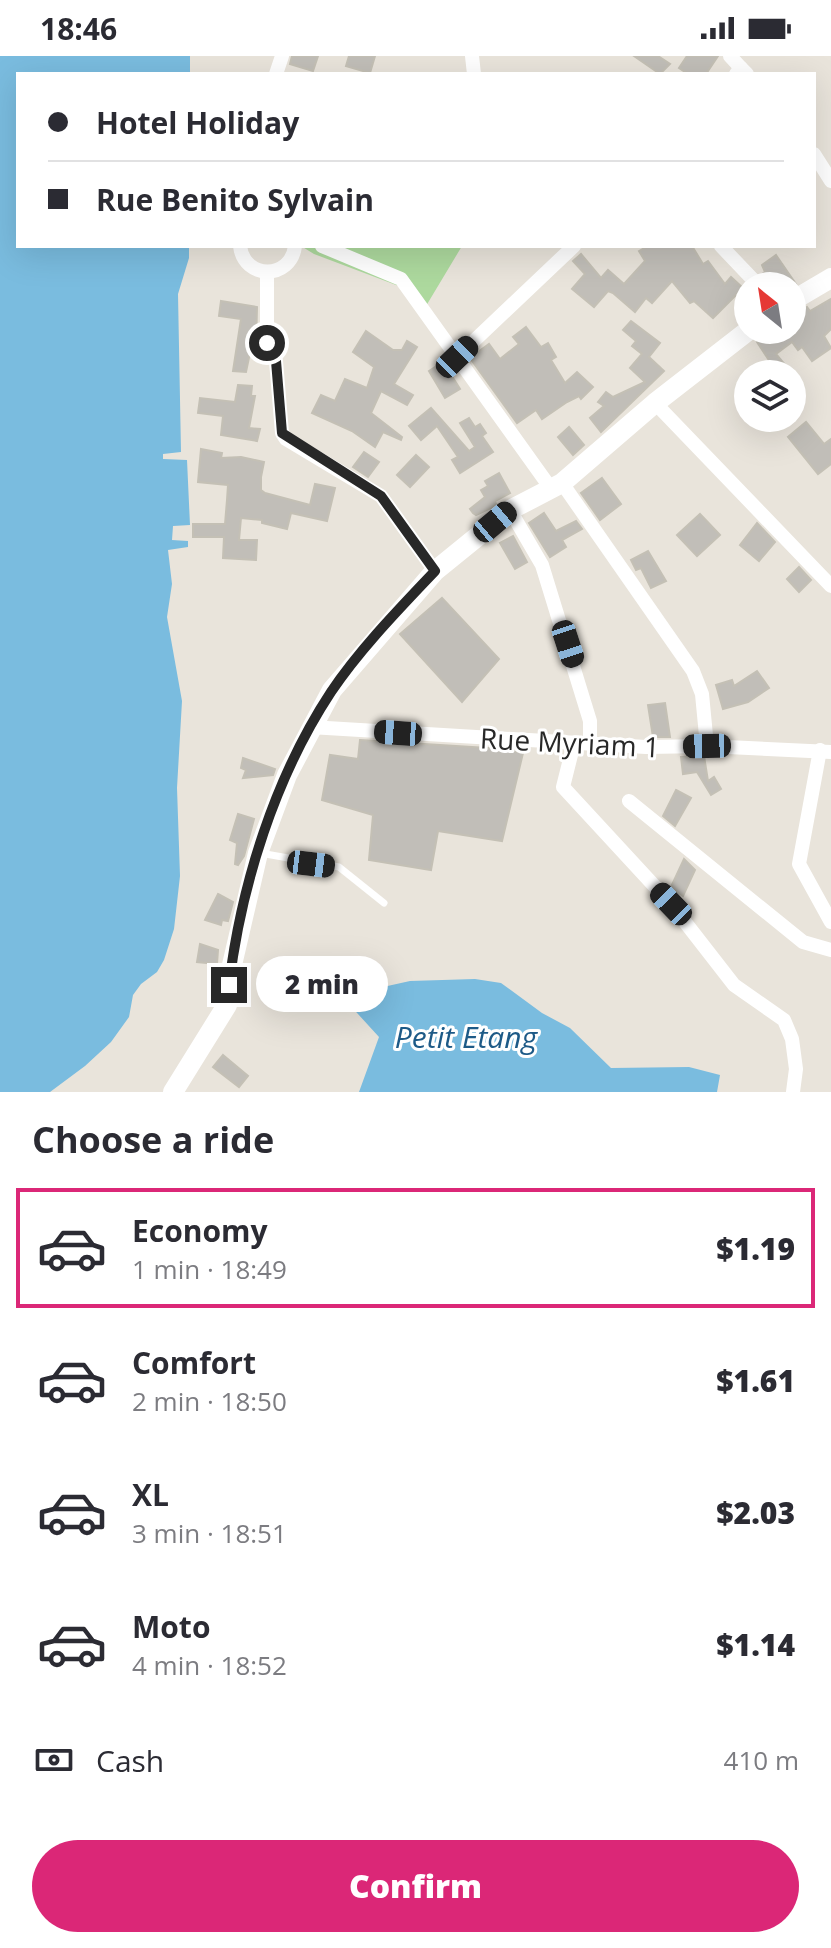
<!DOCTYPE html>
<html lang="en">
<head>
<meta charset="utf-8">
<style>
	:root { --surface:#fff; --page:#f7f7f7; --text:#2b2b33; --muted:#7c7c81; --line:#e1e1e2; --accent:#db2777 }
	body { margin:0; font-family:"Open Sans",sans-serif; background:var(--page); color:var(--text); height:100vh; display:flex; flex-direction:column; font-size:30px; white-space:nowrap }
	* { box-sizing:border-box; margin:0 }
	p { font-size:26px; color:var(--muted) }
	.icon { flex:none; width:44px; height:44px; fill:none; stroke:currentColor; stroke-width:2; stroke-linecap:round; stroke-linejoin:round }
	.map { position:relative; height:1036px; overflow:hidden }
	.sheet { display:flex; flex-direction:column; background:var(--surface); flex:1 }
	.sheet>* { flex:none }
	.banner { position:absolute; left:16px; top:16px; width:800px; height:176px; border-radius:0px; box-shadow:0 8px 32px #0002; display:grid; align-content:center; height:176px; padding:0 32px; background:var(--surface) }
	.needle { width:52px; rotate:330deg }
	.tools { position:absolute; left:734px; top:216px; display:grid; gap:16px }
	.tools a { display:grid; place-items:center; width:72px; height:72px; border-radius:50%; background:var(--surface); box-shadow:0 8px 32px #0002; font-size:40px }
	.end { position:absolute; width:36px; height:36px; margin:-18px; border:10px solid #282828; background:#fff; box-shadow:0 0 0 4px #fff }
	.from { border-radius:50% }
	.bubble { position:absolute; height:56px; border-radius:28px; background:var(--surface); box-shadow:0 8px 32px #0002; font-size:26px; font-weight:800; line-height:56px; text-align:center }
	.car { position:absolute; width:24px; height:48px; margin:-24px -12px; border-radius:10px; box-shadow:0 0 6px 2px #0007; background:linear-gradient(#222 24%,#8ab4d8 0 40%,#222 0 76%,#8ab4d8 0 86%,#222 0) }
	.banner b { display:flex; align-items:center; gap:28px; height:76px; font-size:30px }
	.banner b+b { border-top:2px solid var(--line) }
	.banner i { width:20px; height:20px; background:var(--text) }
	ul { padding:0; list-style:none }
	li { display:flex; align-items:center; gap:24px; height:120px; margin:0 16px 12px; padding:0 16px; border:4px solid transparent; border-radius:0px }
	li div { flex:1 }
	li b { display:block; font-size:30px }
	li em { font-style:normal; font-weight:800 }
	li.selected { border-color:var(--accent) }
	li>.icon { width:72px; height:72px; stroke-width:1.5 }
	h2 { padding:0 32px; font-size:36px; line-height:96px }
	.pay { display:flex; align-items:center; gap:20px; height:88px; padding:0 32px; font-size:30px }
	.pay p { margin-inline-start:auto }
	.primary-button { display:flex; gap:16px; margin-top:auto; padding:16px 32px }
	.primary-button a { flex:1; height:92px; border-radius:48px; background:var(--accent); color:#fff; font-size:32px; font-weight:800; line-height:92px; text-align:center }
	.status { display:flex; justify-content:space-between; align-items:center; height:56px; padding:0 40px; background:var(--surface); direction:ltr }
	.status svg { height:22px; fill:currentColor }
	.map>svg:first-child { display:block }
	.green { fill:#add99e }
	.water { fill:#7abcdf }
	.building { fill:#c1beb8; stroke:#c4c0b5; stroke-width:2 }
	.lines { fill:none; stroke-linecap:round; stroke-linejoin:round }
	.service { stroke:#fff; stroke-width:7 }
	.minor { stroke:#fff; stroke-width:14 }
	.secondary { stroke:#fff; stroke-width:20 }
	.route { stroke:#282828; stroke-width:10 }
	.labels { text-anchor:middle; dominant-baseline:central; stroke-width:6; stroke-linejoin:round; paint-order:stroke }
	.street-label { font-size:28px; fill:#282828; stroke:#fff }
	.water-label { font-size:30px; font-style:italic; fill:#1d5a87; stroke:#fff }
</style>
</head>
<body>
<div class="status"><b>18:46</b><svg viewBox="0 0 49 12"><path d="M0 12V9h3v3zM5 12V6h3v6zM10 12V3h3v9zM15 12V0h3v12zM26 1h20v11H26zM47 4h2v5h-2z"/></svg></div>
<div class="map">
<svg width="831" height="1036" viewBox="0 0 831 1036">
	<rect width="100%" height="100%" fill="#e9e4db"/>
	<polygon class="green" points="301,190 462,190 426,250 412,235 314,198"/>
	<g class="water">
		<polygon points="0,0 190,0 190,18 18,18 18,190 189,190 189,202 178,238 181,396 163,398 163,403 187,404 190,469 173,470 172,484 188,485 188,491 168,494 172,528 167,561 182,645 177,732 180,820 174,873 164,904 157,916 141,928 133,939 129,961 111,986 85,1010 50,1036 0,1036"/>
		<polygon points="367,918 383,931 410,925 475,923 501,927 542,957 570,972 611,1012 689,1011 720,1019 717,1036 359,1036 379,981 347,946 346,925"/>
	</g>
	<g class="building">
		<polygon points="292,0 318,0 313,15 290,8"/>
		<polygon points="349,0 375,0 370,17 346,10"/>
		<polygon points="634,0 658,0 670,8 660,18"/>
		<polygon points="687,0 718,0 706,18 688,18 679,12"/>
		<polygon points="648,190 692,190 703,208 708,205 725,228 731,221 743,232 713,262 694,245 690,247 672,225 652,247 646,242 635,256 613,237 608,235 594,251 572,233 585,218 573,205 581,198 601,222 608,214 624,228 645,205 639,195"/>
		<polygon points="776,199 796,228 792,230 769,230 762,218 765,216 762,209"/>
		<polygon points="831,243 831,273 824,280 831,292 812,305 802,291 798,294 792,286 776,298 786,310 778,318 757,286 774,274 790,275 793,273 792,259 807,251 810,255"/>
		<polygon points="221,245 257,251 256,291 251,292 246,316 233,315 241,263 219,260"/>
		<polygon points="631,265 660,287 649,301 664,315 601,376 590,362 604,350 598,346 606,336 613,341 645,326 630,312 642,298 632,290 636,285 623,274"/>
		<polygon points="526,271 541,291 548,287 556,301 551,304 565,327 577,316 593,331 581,343 579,340 567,346 542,363 536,354 517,367 470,302 489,288 500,303 519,288 513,281"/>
		<polygon points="366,275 393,294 402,294 407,285 417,291 394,328 413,339 407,349 381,335 371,357 402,381 401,384 383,376 375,391 352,375 312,357 321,339 335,345 345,323 367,332 374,311 353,296"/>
		<polygon points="443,306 460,333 445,342 429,315"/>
		<polygon points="238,329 252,330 251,340 255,340 249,372 260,373 257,385 221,379 223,360 198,357 200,342 235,346"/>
		<polygon points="431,352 469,395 475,391 460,367 469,362 475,371 480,368 486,377 482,380 493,396 460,417 452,404 458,401 437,370 421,384 409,370"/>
		<polygon points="806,366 824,388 831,383 831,408 818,418 788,381"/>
		<polygon points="569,371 584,389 573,399 558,381"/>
		<polygon points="201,393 222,397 221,402 241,401 264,406 261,421 261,434 265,437 310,449 315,428 335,432 327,465 291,457 287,473 262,467 262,464 241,462 239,484 257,484 256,504 223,502 224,481 193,481 193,468 225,468 227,444 228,429 198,426"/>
		<polygon points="364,396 379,406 368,421 353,411"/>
		<polygon points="416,399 429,411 410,431 397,419"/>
		<polygon points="499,417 510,437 495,445 496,448 491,452 476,459 473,457 470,453 485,441 481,434 488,430 485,425"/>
		<polygon points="602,422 621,448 600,464 581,437"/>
		<polygon points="544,457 556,475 576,465 582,473 562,484 566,491 550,501 529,467"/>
		<polygon points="700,458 720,479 697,500 677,479"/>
		<polygon points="757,467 775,486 759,505 740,489"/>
		<polygon points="513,480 527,506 515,513 500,487"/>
		<polygon points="648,495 666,525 651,532 641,512 636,514 631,504"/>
		<polygon points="799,511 811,524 799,536 787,523"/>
		<polygon points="442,542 499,603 462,646 400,578"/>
		<polygon points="757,615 769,632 748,646 723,653 716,629 732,624 734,630"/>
		<polygon points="665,647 670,681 653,681 648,649"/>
		<polygon points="360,684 504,693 523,697 502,785 438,775 431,814 369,804 373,759 322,744 330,699 358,703"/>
		<polygon points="704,700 708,725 714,721 721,733 711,739 697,716 683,718 681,701"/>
		<polygon points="243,702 275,713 273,719 243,722 246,714 241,712"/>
		<polygon points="676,734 691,742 675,770 663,760"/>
		<polygon points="238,758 254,763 244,800 238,809 235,808 237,787 230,784"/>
		<polygon points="684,803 695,814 683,840 671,831"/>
		<polygon points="218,838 233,846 228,865 222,864 221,869 205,864"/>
		<polygon points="200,888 218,894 217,908 197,906"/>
		<polygon points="223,999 248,1020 239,1031 213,1011"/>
	</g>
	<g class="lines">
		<polyline class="service" points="260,797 339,811 384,847"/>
		<g class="minor">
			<polyline points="472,0 474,18"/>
			<polyline points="730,0 741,12"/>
			<polyline points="276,18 282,0"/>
			<polyline points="736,18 741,12 747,18"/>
			<polyline points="814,98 831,125"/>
			<path d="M240 190C244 224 291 224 295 190"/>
			<polyline points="322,190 401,223 552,434"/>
			<polyline points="721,190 759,230"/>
			<polyline points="267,217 267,287 276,305 282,377 286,383 381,440 435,515"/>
			<polyline points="457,301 574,190"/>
			<polyline points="655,347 831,530"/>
			<polyline points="562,427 693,615 702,638 707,690"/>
			<polyline points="510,454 542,509 590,665 590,688"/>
			<polyline points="310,671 646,691 707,690 831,696"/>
			<polyline points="574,687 563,731 671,848 734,929 784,964 792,983 796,1013 793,1036"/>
			<polyline points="820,694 799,808 831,866"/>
			<polyline points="629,745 803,886 831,894"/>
		</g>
		<g class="secondary">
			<polyline points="792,245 831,222"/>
			<polyline points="173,1036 227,949 232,909 258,797 287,719 332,634 435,515 510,454 562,427 655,347 749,274"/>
		</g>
	</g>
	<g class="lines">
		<path class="route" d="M229 929C241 829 275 721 331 636 360 593 399 553 435 515L381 440 282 377 276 305 267 287"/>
	</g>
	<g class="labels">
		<g class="street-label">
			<text transform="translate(570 686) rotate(3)">Rue Myriam 1</text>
		</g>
		<g class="water-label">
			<text x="466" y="980">Petit Etang</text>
		</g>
	</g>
</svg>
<div class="tools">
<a><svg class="needle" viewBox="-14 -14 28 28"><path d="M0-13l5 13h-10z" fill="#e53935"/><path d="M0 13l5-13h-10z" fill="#7c7c81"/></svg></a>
<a><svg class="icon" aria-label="layers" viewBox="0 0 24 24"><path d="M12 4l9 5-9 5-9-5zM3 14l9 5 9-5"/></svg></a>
</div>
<i class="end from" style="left:267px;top:287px"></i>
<i class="end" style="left:229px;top:929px"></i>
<div class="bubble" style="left:256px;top:900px;width:132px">2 min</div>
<i class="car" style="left:457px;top:301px;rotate:46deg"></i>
<i class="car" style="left:495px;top:466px;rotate:50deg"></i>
<i class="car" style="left:568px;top:588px;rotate:162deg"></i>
<i class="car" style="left:398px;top:677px;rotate:274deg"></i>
<i class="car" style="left:707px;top:690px;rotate:269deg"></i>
<i class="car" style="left:311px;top:808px;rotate:97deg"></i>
<i class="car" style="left:671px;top:848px;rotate:316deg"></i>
<div class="banner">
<b><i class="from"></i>Hotel Holiday</b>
<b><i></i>Rue Benito Sylvain</b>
</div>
</div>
<section class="sheet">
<h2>Choose a ride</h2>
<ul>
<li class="selected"><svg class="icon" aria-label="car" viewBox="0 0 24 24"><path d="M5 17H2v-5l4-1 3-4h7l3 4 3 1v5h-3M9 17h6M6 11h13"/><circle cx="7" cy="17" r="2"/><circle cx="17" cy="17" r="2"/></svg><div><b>Economy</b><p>1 min · 18:49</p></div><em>$1.19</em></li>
<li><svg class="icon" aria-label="car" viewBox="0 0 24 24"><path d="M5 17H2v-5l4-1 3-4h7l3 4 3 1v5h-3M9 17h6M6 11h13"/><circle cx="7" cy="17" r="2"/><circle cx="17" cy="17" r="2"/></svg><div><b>Comfort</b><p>2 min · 18:50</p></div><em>$1.61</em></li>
<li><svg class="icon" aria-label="car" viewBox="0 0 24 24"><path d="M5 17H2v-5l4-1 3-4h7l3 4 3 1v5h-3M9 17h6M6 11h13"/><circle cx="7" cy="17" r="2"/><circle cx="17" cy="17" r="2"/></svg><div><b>XL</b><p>3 min · 18:51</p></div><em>$2.03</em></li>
<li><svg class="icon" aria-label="car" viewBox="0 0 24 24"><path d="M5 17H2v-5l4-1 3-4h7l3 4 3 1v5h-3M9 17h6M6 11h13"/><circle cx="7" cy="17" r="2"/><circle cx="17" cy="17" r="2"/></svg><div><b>Moto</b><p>4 min · 18:52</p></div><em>$1.14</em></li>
</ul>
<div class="pay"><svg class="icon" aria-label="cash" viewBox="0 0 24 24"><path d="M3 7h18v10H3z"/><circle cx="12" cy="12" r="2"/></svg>Cash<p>410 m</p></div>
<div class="primary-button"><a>Confirm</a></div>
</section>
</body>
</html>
